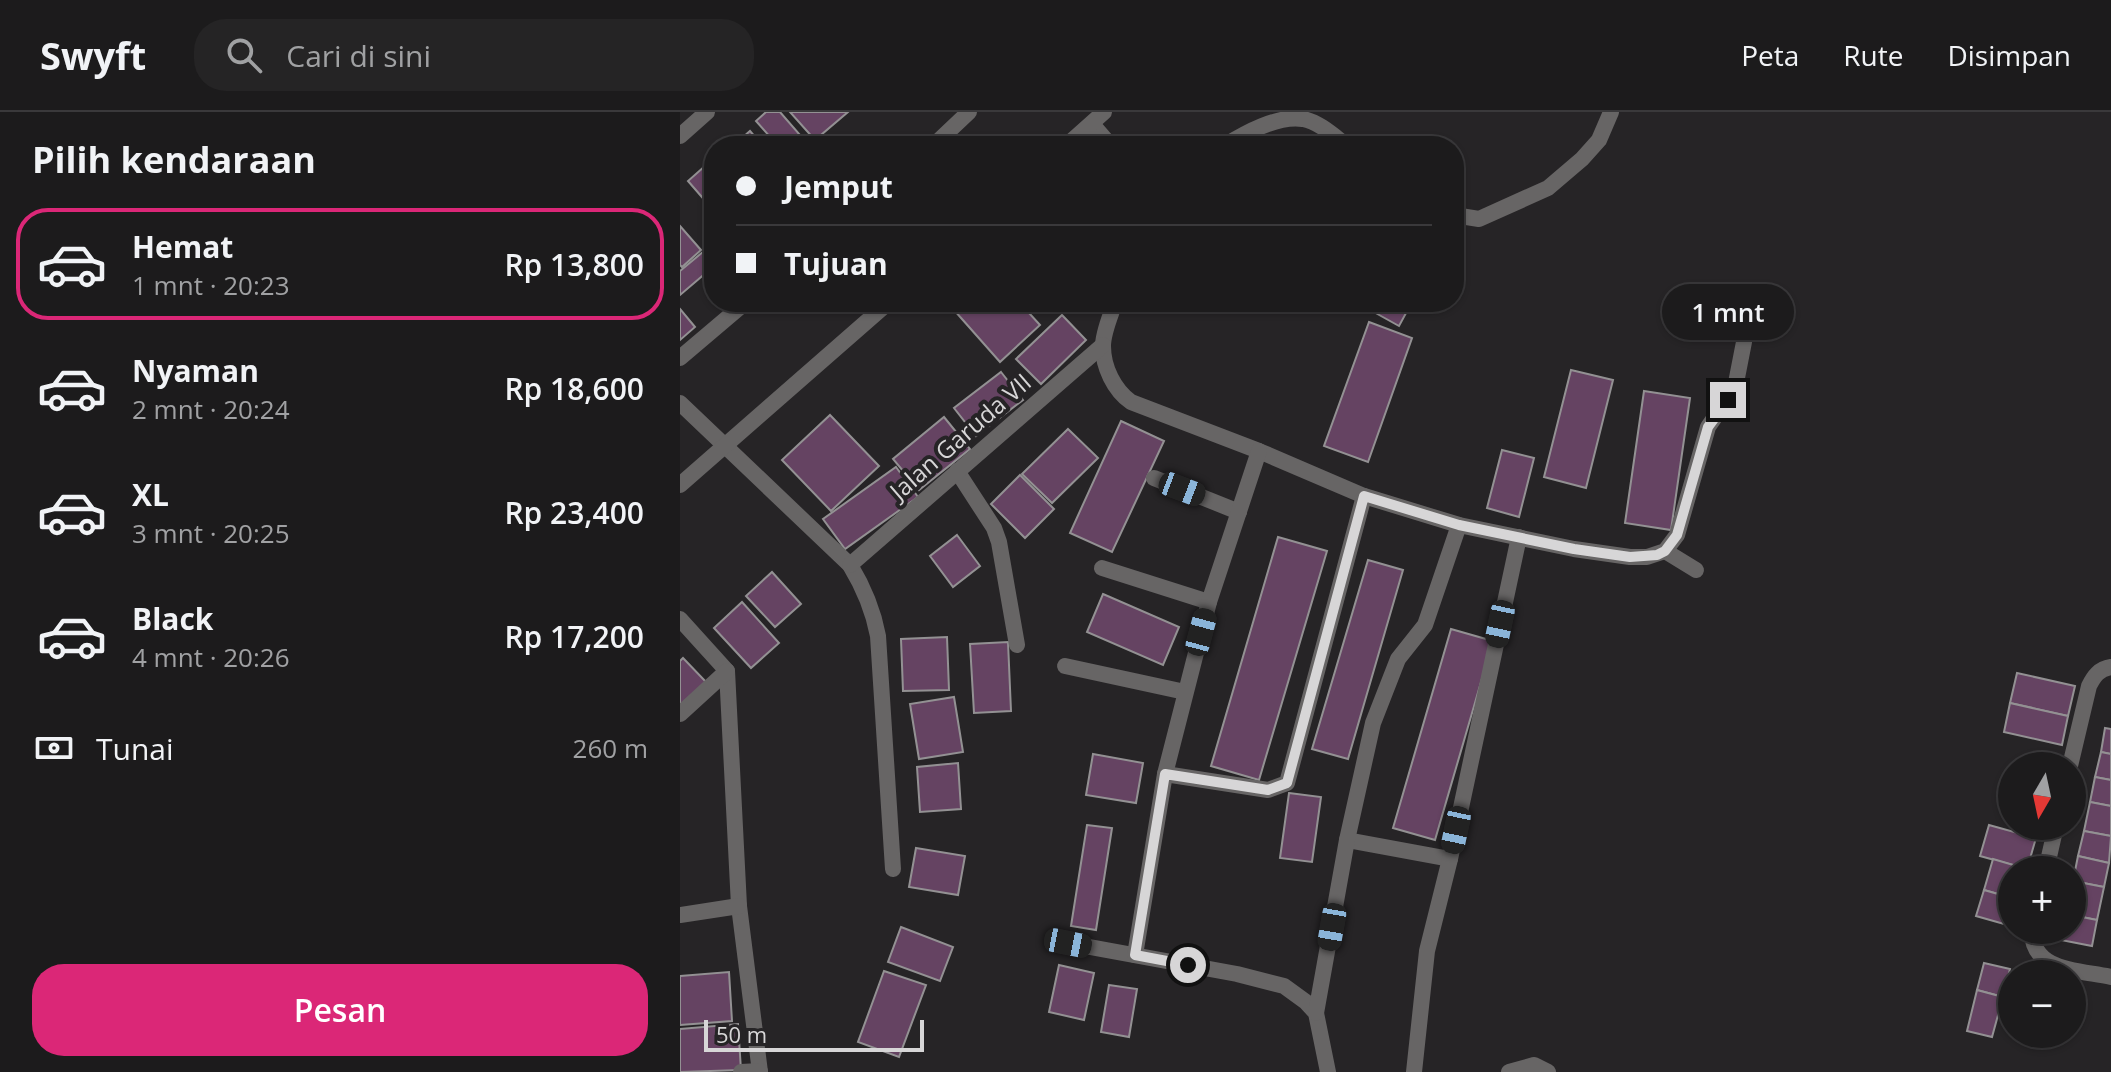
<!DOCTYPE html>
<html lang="id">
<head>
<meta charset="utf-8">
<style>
	:root { --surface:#1c1b1c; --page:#252425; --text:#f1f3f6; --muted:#a0a1a3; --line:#3a393b; --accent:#db2777 }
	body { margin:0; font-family:"Open Sans",sans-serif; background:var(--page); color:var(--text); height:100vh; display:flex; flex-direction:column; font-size:30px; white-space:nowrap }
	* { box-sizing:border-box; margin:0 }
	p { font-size:26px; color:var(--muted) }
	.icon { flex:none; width:44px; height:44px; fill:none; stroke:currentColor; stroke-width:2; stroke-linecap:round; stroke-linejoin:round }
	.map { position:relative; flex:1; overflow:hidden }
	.side { display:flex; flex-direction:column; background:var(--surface); width:680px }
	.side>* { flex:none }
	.banner { position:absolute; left:24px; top:24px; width:760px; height:176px; border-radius:32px; box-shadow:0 2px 6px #0004,0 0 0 2px var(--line); display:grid; align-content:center; height:176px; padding:0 32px; background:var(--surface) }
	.needle { width:52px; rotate:189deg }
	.controls { position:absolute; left:1318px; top:640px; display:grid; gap:16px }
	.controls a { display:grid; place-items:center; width:88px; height:88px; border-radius:50%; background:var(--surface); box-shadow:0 2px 6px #0004,0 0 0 2px var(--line); font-size:40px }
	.scale { position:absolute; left:24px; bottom:20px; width:220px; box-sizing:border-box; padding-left:8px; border:4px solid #d7d6d7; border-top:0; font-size:22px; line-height:28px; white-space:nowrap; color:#d7d6d7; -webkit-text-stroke:6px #262426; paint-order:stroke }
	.end { position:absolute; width:36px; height:36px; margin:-18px; border:10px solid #d7d6d7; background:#111; box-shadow:0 0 0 4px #111 }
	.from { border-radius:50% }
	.bubble { position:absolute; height:56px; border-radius:28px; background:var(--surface); box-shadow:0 2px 6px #0004,0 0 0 2px var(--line); font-size:26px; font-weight:600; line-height:56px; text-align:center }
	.car { position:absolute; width:24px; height:48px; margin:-24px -12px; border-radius:10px; box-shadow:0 0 6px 2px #0007; background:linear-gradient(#222 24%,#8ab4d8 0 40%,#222 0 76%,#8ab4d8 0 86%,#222 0) }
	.banner b { display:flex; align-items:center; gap:28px; height:76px; font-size:30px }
	.banner b+b { border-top:2px solid var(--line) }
	.banner i { width:20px; height:20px; background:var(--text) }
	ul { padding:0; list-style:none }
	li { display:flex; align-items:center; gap:24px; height:112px; margin:0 16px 12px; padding:0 16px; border:4px solid transparent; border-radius:32px }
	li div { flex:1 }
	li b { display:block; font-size:30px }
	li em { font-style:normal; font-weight:600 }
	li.on { border-color:var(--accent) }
	li>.icon { width:72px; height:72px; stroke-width:1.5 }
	h2 { padding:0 32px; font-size:36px; line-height:96px }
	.pay { display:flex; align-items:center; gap:20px; height:88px; padding:0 32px; font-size:30px }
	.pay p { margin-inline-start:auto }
	.primary-button { display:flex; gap:16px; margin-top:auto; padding:16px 32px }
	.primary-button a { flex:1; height:92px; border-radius:32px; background:var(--accent); color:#fff; font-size:32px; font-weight:600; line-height:92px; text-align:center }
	header { display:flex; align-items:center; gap:48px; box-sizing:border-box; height:112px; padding:0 40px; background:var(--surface); border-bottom:2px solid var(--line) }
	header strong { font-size:38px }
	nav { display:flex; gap:44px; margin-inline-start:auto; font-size:28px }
	.search { width:560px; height:72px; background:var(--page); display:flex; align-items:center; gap:20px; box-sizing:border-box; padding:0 28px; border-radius:32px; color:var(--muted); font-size:30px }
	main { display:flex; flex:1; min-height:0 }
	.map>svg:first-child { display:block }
	.building { fill:#654362; stroke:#939193; stroke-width:2 }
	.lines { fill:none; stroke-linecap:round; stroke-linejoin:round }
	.service { stroke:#676565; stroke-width:16 }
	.minor { stroke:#676565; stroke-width:16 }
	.route { stroke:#d7d6d7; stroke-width:10 }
	.labels { text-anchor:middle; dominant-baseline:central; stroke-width:8; stroke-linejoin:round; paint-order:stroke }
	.street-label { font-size:24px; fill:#d7d6d7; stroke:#262426 }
</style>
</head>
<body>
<header>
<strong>Swyft</strong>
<div class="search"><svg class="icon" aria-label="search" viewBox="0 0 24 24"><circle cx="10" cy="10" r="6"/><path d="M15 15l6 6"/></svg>Cari di sini</div>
<nav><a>Peta</a><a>Rute</a><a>Disimpan</a></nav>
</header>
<main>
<section class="side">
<h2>Pilih kendaraan</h2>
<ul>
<li class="on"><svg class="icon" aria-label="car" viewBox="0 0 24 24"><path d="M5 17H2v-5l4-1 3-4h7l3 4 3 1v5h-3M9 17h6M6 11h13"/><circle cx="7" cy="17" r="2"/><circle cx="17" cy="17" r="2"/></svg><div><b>Hemat</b><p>1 mnt · 20:23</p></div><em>Rp 13,800</em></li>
<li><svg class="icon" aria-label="car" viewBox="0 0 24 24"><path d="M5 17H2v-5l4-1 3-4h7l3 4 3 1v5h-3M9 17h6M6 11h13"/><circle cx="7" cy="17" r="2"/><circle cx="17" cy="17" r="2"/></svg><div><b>Nyaman</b><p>2 mnt · 20:24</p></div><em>Rp 18,600</em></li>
<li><svg class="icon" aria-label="car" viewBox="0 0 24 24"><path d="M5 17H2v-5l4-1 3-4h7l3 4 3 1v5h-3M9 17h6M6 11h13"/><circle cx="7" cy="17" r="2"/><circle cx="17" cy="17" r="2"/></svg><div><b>XL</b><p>3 mnt · 20:25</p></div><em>Rp 23,400</em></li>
<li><svg class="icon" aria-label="car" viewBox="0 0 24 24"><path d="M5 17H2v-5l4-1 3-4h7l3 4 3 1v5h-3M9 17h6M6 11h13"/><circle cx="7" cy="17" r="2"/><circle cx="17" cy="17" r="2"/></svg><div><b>Black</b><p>4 mnt · 20:26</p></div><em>Rp 17,200</em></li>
</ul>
<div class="pay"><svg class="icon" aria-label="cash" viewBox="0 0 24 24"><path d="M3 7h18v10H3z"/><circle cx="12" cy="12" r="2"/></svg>Tunai<p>260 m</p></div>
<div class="primary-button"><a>Pesan</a></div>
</section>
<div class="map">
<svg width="1431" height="960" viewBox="0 0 1431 960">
	<rect width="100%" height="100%" fill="#262426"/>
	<g class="building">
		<polygon points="86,0 100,0 127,31 123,34 98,34 76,9"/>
		<polygon points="110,0 168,0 135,28"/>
		<polygon points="70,19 83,34 53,34"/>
		<polygon points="34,46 34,99 8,69"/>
		<polygon points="0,114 21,138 2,155 0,153"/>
		<polygon points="30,134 34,138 34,154 0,183 0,159"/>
		<polygon points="283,190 339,190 360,213 320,250 274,198"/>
		<polygon points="676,190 732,190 719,214"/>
		<polygon points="0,197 15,215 0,228"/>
		<polygon points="382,203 406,228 361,272 336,247"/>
		<polygon points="689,210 732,226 688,350 644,334"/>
		<polygon points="891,258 933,268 906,376 864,365"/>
		<polygon points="321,260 343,288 296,324 274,296"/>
		<polygon points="964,279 1010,286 991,418 945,411"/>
		<polygon points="150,303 199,354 151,399 102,348"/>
		<polygon points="264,305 290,337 239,378 213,347"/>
		<polygon points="441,309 484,329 432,440 390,421"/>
		<polygon points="388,317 418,346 372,391 342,362"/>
		<polygon points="822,338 854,346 839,405 807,396"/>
		<polygon points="216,355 238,385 165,437 143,407"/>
		<polygon points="340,363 374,397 345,426 311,392"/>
		<polygon points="277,423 300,454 273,475 250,444"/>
		<polygon points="598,425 647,439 579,668 531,654"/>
		<polygon points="688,448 723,458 668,647 632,637"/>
		<polygon points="92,460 121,492 95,515 66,484"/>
		<polygon points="423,482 499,515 483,553 407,520"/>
		<polygon points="62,490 99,531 71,556 34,516"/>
		<polygon points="771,517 813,529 755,728 713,716"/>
		<polygon points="267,525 269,578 223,579 221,527"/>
		<polygon points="328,530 331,599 294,601 290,532"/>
		<polygon points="3,546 27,571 0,597 0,549"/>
		<polygon points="1337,561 1395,574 1388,604 1330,591"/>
		<polygon points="274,585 283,640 239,647 230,592"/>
		<polygon points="1330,591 1388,604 1382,633 1324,620"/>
		<polygon points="1425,616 1431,617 1431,642 1421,640"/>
		<polygon points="1421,640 1431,642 1431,668 1415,665"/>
		<polygon points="413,642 463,651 456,691 406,683"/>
		<polygon points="278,651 281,697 240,700 237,655"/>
		<polygon points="1415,665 1431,668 1431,694 1410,690"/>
		<polygon points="609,681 641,685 632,750 600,746"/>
		<polygon points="1410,690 1431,694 1431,724 1404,719"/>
		<polygon points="407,713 432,716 416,818 391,814"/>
		<polygon points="1309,713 1356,726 1347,757 1300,744"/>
		<polygon points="1404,719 1431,724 1429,751 1398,744"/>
		<polygon points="236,736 285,744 278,783 229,775"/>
		<polygon points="1398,744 1429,751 1424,775 1393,769"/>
		<polygon points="1313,747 1347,757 1332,758 1332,786 1304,778"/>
		<polygon points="1393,769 1424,775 1417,808 1392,803"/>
		<polygon points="1304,778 1332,786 1331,814 1296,804"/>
		<polygon points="1392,803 1417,808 1412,834 1381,828 1383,818 1392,818"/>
		<polygon points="221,815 273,835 260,869 208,850"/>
		<polygon points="1304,851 1330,857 1323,885 1297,878"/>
		<polygon points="379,853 414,861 404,908 369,900"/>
		<polygon points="204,859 246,873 219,945 178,930"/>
		<polygon points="49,860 52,909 0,913 0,864"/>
		<polygon points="429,873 457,877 449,925 421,920"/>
		<polygon points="1297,878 1323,885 1312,925 1287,919"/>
		<polygon points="58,912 61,958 0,960 0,917"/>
	</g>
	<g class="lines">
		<polyline class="service" points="985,439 1016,458"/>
		<g class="minor">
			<polyline points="412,12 431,34"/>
			<polyline points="0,24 27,0"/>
			<polyline points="253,34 289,0"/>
			<polyline points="386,34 424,0"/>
			<path d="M544 34C565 21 597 3 623 7 639 10 654 24 667 34"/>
			<polyline points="774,103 799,107 868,76 902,47 919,28 931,0"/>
			<path d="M435 190C431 203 423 220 423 234 423 255 434 278 451 290L579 339 684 384 779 413 894 437 950 445H967L985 439 997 423 1028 315 1055 276 1064 230"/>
			<polyline points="0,246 66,190"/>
			<path d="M0 291 170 453C184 476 193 497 198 524L213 757"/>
			<polyline points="277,359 314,416 319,430 337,533"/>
			<polyline points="474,366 559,400"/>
			<polyline points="0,373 209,190"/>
			<polyline points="170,453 423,233"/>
			<polyline points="422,456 529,490"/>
			<polyline points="0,507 47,559 59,794 80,960"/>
			<polyline points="385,554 505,580"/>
			<polyline points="0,602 47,559"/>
			<path d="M1390 654 1409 574C1414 564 1419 557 1431 555"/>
			<polyline points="485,662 588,678 607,671 684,384"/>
			<polyline points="667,728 770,747"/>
			<polyline points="1366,758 1376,714"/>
			<polyline points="0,803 59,794"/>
			<path d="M1352 818C1351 860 1400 858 1431 865"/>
			<polyline points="388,831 557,862 604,874 626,890 636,901 648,960"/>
			<polyline points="455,843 485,662 529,490 579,339"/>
			<polyline points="636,901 667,728 693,611 718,547 745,513 779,413"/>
			<polyline points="61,960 80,959"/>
			<polyline points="734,960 747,839 770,747 839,425"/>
			<polyline points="829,960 854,953 868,960"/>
		</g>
	</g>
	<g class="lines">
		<polyline class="route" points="508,853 455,843 485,662 588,678 607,671 684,384 779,413 894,437 950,445 977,443 985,439 997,423 1028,315 1048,288"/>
	</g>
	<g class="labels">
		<g class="street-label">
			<text transform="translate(280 324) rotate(-41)">Jalan Garuda VII</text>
		</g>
	</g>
</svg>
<div class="controls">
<a><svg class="needle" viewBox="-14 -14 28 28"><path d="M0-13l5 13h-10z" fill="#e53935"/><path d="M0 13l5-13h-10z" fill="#a0a1a3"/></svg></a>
<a>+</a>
<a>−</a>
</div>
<div class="scale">50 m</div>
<i class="end from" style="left:508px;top:853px"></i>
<i class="end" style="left:1048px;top:288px"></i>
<div class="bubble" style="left:982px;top:172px;width:132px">1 mnt</div>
<i class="car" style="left:502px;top:377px;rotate:111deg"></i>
<i class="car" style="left:820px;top:512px;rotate:192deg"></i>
<i class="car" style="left:521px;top:520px;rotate:15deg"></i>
<i class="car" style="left:776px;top:718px;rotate:192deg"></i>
<i class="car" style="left:652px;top:815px;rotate:190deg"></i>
<i class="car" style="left:388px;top:831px;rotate:101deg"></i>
<div class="banner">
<b><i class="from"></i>Jemput</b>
<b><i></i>Tujuan</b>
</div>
</div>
</main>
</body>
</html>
